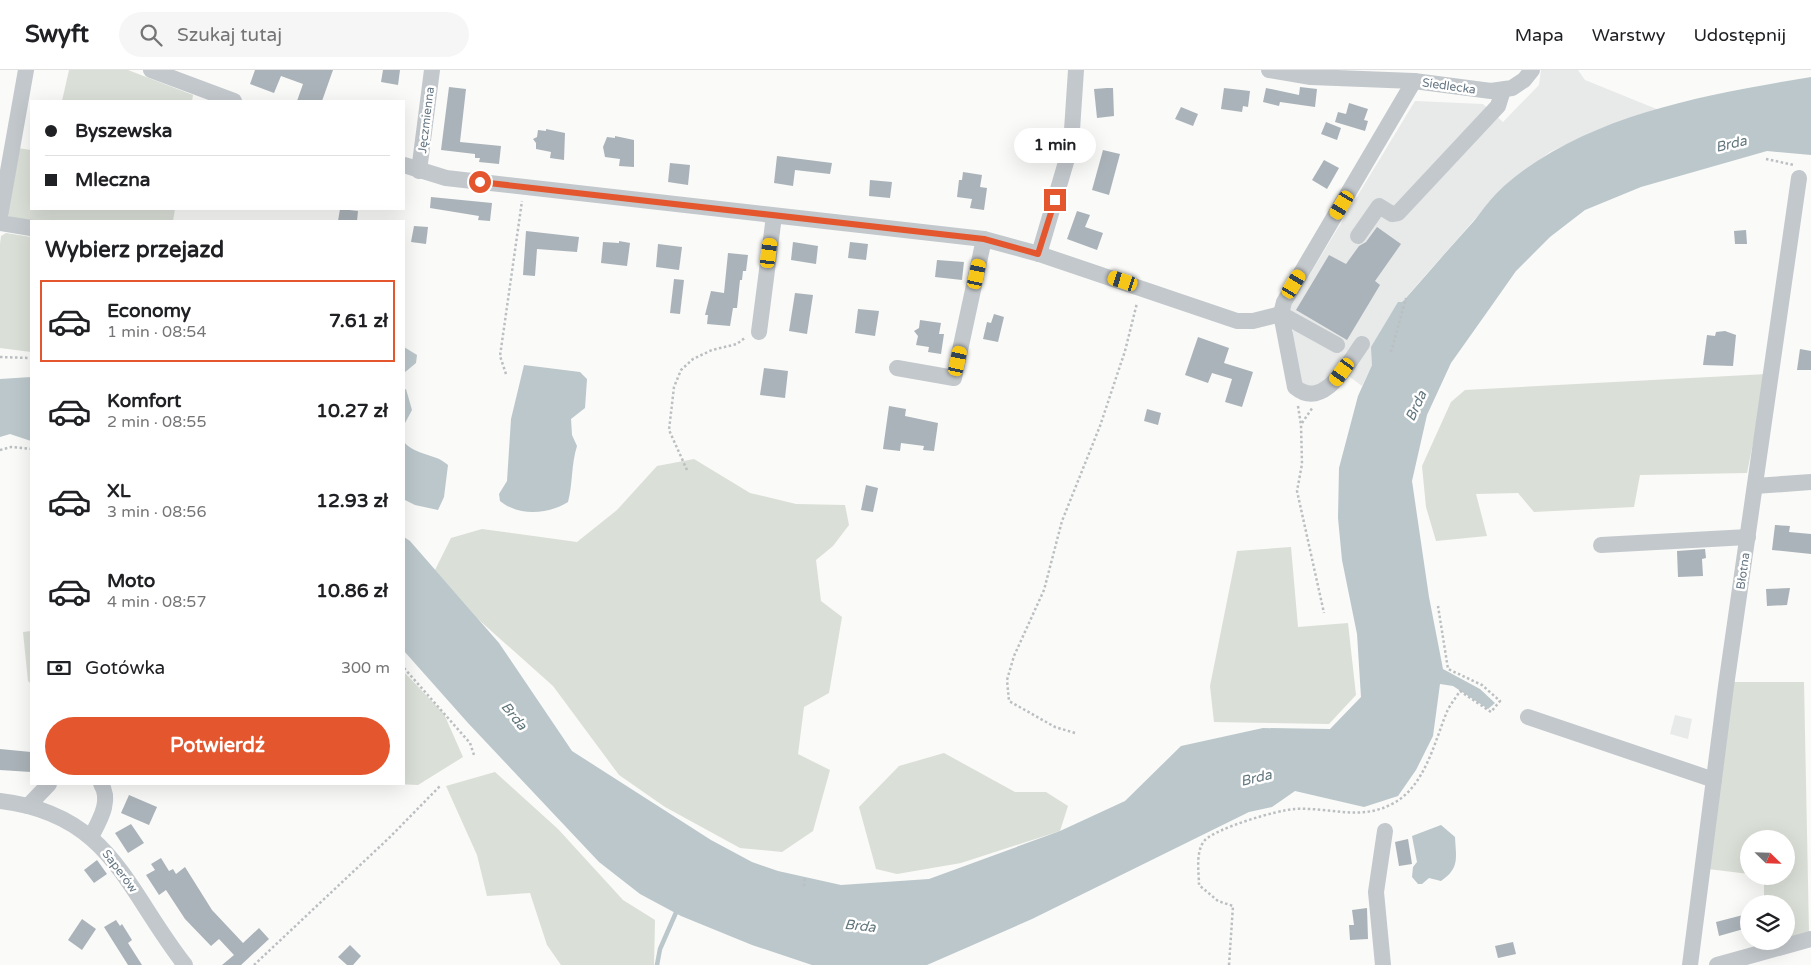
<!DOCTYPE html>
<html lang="pl">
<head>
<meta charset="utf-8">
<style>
	:root { --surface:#fff; --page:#f6f6f6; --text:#202124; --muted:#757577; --line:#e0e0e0; --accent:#e4572e }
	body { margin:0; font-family:"Varela Round",sans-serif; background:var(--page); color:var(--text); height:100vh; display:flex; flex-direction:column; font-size:19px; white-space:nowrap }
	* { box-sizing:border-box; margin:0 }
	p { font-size:16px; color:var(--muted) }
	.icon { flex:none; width:28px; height:28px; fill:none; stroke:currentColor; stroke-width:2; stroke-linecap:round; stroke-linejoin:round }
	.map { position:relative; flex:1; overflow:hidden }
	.panel { position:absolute; left:30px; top:150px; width:375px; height:565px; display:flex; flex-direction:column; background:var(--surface); border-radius:0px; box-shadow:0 5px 20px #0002 }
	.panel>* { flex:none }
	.guide { position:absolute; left:30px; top:30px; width:375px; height:110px; border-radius:0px; box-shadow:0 5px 20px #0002; display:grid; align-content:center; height:110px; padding:0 15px; background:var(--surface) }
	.needle { width:32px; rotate:113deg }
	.fabs { position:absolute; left:1740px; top:760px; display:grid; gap:10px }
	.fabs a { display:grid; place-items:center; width:55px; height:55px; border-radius:50%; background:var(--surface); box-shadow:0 5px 20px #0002; font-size:25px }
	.end { position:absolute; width:22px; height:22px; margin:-11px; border:6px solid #e4572e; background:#fff; box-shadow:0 0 0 2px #fff }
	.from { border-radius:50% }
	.bubble { position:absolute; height:35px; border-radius:18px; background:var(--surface); box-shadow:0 5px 20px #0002; font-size:16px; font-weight:700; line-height:35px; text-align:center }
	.car { position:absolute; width:15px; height:30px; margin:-15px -8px; border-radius:6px; box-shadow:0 0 4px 1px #0007; background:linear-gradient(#f5c518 24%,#345 0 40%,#f5c518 0 76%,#345 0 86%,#f5c518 0) }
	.guide b { display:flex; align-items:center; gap:18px; height:48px; font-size:19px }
	.guide b+b { border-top:1px solid var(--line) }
	.guide i { width:12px; height:12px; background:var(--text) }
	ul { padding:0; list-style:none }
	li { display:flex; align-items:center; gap:15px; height:82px; margin:0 10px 8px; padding:0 5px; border:2px solid transparent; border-radius:0px }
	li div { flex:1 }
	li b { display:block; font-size:19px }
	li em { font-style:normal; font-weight:700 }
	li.current { border-color:var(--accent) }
	li>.icon { width:45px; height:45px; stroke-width:1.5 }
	h2 { padding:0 15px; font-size:22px; line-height:60px }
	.pay { display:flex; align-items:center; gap:12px; height:55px; padding:0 15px; font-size:19px }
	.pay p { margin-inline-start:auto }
	.action { display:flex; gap:10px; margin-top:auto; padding:10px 15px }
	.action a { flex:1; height:58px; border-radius:30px; background:var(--accent); color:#fff; font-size:20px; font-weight:700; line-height:58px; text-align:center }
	header { display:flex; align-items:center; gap:30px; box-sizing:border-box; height:70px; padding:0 25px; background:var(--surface); border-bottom:1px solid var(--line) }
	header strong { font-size:24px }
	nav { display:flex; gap:28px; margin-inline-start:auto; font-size:18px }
	.search { width:350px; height:45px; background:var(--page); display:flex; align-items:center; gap:12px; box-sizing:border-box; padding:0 18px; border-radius:28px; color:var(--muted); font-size:19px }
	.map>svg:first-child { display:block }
	.built { fill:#e8e9e9 }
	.green { fill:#dadfd7 }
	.water { fill:#bbc7cb }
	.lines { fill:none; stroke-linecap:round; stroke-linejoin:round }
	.stream { stroke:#bbc7cb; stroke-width:4.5 }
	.building { fill:#aab3b9 }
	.path { stroke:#bbbfc2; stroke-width:2.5; stroke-dasharray:2.5 2.5; stroke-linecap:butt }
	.minor { stroke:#c3c8cc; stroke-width:16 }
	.route { stroke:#e4572e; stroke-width:6 }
	.labels { text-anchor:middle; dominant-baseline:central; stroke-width:5; stroke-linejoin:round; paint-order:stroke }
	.street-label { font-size:12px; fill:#657683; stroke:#fff }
	.water-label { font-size:14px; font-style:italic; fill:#60757c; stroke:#fff }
</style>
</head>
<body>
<header>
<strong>Swyft</strong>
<div class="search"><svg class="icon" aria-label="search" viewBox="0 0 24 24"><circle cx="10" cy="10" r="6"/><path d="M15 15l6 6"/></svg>Szukaj tutaj</div>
<nav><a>Mapa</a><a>Warstwy</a><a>Udostępnij</a></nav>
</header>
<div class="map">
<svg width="1811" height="895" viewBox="0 0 1811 895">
	<rect width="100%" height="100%" fill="#fafaf8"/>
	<g class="built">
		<polygon points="1541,0 1578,0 1585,10 1659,40 1602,58 1550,82 1503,117 1402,232 1372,277 1372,295 1362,316 1339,299 1324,315 1307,316 1299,310 1290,266 1300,248 1290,240 1290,237 1415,31 1483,34 1503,52 1539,15"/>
		<polygon points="1675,645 1692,649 1688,669 1670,664"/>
	</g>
	<g class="green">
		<polygon points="69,0 128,0 193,25 192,31 62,31"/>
		<polygon points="17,78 31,80 31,139 175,139 173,151 15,150 6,144"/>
		<polygon points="6,163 31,167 31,282 0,278 0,174 1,166"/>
		<polygon points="1767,304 1747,403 1640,405 1634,437 1534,442 1518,423 1476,424 1487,466 1436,471 1426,437 1422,396 1451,332 1465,320"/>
		<polygon points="694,389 750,423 796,434 845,435 849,455 833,476 816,490 821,531 842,547 829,623 804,637 798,684 830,700 813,761 782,782 740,778 665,737 619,705 553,616 479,550 435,500 451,468 482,459 577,472 617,440 657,396"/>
		<polygon points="1291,477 1298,557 1348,553 1356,625 1329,654 1214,652 1210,616 1237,481"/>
		<polygon points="31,561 31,614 28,611 23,562"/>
		<polygon points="404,602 444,644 463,687 418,715 397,714 404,714"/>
		<polygon points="1734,612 1804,612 1809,862 1786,869 1786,834 1764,834 1764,807 1762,806 1786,806 1786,769 1749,769 1749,804 1708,799"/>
		<polygon points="944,683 1015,722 1046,722 1068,736 1060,761 961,793 897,804 876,799 859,737 899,696"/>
		<polygon points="495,702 558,759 623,830 655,850 654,895 561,895 547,875 530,823 487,826 477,785 446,716"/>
	</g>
	<g class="water">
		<path d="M1811 7V85L1767 81 1641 117 1585 140 1550 167 1516 201 1490 238 1451 293 1427 345 1412 411 1429 527 1443 599 1480 619 1495 633 1488 639 1453 616 1440 614 1433 666 1416 700 1398 726 1364 737 1295 721 1272 737 1249 742 1032 849 927 895H812L752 875 681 846 640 824 599 792 468 653 404 581V467L410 471 499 573 572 681 711 770 752 792 778 801 841 815 929 809 1060 761 1125 731 1181 676 1263 658 1330 659 1361 627 1357 564 1342 490 1338 448 1339 398 1358 326 1372 295 1371 277 1398 232H1402L1406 228C1429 202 1451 176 1474 151 1483 139 1493 126 1504 116 1585 45 1707 24 1811 7Z"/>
		<polygon points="404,277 417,285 416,293 404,303"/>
		<path d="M524 295 580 302 587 309 585 338 571 349 572 365 577 376C571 395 573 413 568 432 549 444 519 447 500 431L499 424 507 411 511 349Z"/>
		<polygon points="31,307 31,371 10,364 0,367 0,309"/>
		<polygon points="406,319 412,340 404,355 404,320"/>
		<path d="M404 372C416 386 435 383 448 395L444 427 438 440 415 435 405 430Z"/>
		<path d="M1441 755 1455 767C1456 788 1460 798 1441 811L1429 808 1422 814H1418L1412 807 1413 797 1417 792 1412 766Z"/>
	</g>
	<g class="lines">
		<polyline class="stream" points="657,895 660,879 678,838"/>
	</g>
	<g class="building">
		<polygon points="255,0 333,0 322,31 297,31 303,14 281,6 274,23 250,14"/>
		<polygon points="383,0 400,0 398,15 381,12"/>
		<polygon points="449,17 466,19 460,72 501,76 499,94 479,92 480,88 475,88 475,84 441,80"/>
		<polygon points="1300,17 1317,19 1315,37 1280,32 1279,36 1263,32 1266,18 1299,25"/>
		<polygon points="1107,18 1113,18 1114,46 1097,48 1094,19"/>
		<polygon points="1224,18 1250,21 1248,37 1243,36 1242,42 1221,39"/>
		<polygon points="1349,33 1368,39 1364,50 1368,51 1365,61 1335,52 1338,42 1346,44"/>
		<polygon points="1181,37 1198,44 1193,56 1175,49"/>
		<polygon points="1326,52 1341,58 1337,70 1321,64"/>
		<polygon points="546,59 565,63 564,90 550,88 551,82 536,79 536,73 533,69 537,67 538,60 546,61"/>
		<polygon points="615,66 634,70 634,97 619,96 620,89 605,87 603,77 607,67 615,68"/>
		<polygon points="1103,80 1120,84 1109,125 1092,120"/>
		<polygon points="777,86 832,93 830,104 795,100 793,116 774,113"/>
		<polygon points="1324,90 1339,98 1327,119 1312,110"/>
		<polygon points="670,93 690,95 688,115 668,112"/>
		<polygon points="963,102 982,105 980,117 987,118 984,140 970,138 972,129 957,127 959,110 962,110"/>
		<polygon points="870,110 892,112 890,128 869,126"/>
		<polygon points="431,127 492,133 490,151 478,150 479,146 430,138"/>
		<polygon points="340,139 358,141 357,151 338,151"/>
		<polygon points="1077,141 1090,145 1085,157 1103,163 1097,180 1067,169"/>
		<polygon points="414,156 428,157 426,174 411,172"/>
		<polygon points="1377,157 1401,174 1375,211 1380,215 1347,270 1296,240 1329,185 1346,194 1359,176 1366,172"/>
		<polygon points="1746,160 1747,174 1735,174 1734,161"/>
		<polygon points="526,161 579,167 577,182 537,179 535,206 523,205"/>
		<polygon points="619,171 630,173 627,196 601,193 603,172 619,173"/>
		<polygon points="793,172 818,176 816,194 791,190"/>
		<polygon points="850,172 868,174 866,190 848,188"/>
		<polygon points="658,174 682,177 679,200 656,197"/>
		<polygon points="728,183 748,185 746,201 743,201 742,210 740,210 737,238 733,238 730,256 707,254 708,245 705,245 711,221 724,223"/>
		<polygon points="937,190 964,192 962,210 935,207"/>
		<polygon points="674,209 684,210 680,244 670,243"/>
		<polygon points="795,223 813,225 807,264 789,261"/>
		<polygon points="858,239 879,241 875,266 855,263"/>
		<polygon points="994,244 1004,247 998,272 983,269 987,252 991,253"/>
		<polygon points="920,250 941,253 939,264 944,264 941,284 928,282 929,277 916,275 918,266 914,261 919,258"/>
		<polygon points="1725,261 1736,265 1733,296 1703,295 1707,265 1715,266 1716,262"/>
		<polygon points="1198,267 1229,278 1224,293 1253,302 1242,337 1225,332 1232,309 1212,303 1208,313 1185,305"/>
		<polygon points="1800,279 1811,281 1811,300 1797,300"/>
		<polygon points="764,298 788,301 785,328 760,325"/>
		<polygon points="889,336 906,339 905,346 938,353 934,381 923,380 924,376 901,373 900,381 883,379"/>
		<polygon points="1147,339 1161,343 1158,355 1144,351"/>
		<polygon points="866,415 878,418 873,442 861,440"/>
		<polygon points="1775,455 1790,456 1789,462 1811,464 1811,484 1772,480"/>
		<polygon points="1705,479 1706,488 1702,489 1703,506 1678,507 1677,481"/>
		<polygon points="1790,518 1787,535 1767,536 1766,519"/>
		<polygon points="0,679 31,682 31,702 0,700"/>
		<polygon points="129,725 157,737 149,755 121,743"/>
		<polygon points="131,754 144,773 128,783 115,763"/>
		<polygon points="1408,769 1412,794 1399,796 1395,772"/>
		<polygon points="161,788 169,801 173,799 176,804 185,797 212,840 243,873 259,858 269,869 241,895 222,895 234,885 219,869 211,876 185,849 166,820 159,825 146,805 155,800 151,794"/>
		<polygon points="97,790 107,804 94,813 84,800"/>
		<polygon points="1367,838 1368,869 1350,870 1349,855 1354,855 1352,840"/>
		<polygon points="1743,845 1747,858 1719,866 1716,852"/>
		<polygon points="82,849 96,859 82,880 68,870"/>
		<polygon points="116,850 120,856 122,854 132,870 128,873 142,895 128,895 104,857"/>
		<polygon points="1513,872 1516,884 1498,888 1495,876"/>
		<polygon points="350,875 361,886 353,895 347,895 338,887"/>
	</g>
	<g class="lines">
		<g class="path">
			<polyline points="1766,89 1794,95"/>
			<polyline points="1391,282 1406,228"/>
			<polyline points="0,287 31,288"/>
			<polyline points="506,304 500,286 522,131"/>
			<polyline points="1298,336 1301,355 1302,394 1297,421 1324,543"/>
			<polyline points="1302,353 1313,337"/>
			<polyline points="0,380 11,377 31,379"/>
			<polyline points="687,400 669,360 674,317 681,300 693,289 712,280 737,274 746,267"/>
			<polyline points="404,598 470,673 474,685"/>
			<polyline points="1075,663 1055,657 1009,631 1007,610 1014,586 1044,520 1062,451 1100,356 1125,281 1137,233"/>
			<polyline points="804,816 805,807"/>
			<polyline points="254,895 390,767 441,715"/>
			<path d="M1229 895 1233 836 1218 831 1199 815C1199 802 1195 781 1205 770 1217 758 1277 740 1295 739 1329 737 1360 751 1392 734 1424 718 1434 674 1446 644 1449 636 1455 629 1460 621L1491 642 1500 631 1482 615 1448 599 1438 536"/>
		</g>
		<g class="minor">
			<polyline points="151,0 234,31"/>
			<polyline points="1269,0 1311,7 1414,11 1491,21 1512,18 1524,10 1532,0"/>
			<polyline points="404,95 446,108 984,169 1039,184 1237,251 1253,251 1281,244 1337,275"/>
			<polyline points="419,101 432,0"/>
			<polyline points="0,146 26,0"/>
			<polyline points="0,153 31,158"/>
			<polyline points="1358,166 1379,136 1392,144 1398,143 1498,36 1503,20"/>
			<polyline points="1039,184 1071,75 1076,0"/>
			<polyline points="759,262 774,146"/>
			<path d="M1362 274C1348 293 1324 341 1295 317L1281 244 1284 232 1414 11"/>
			<polyline points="897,298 954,308 984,169"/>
			<polyline points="1755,416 1811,412"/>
			<polyline points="1601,475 1748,467"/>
			<polyline points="1528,647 1714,710"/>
			<path d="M0 731C111 744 126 820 185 895"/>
			<polyline points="28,736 49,714"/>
			<path d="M91 767C99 751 112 731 101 714"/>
			<polyline points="1383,895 1376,822 1385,761"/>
			<polyline points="1690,895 1726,616 1799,108"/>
			<polyline points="1717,895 1811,869"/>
		</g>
	</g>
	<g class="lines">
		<polyline class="route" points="480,112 984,169 1038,184 1055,130"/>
	</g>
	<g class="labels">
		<g class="street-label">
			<text transform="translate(1449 16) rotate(8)">Siedlecka</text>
			<text transform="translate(426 50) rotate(-83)">Jęczmienna</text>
			<text transform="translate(1743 501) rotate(-82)">Błotna</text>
			<text transform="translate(120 801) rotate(53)">Saperów</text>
		</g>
		<g class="water-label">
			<text transform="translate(1731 74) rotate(-13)">Brda</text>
			<text transform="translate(1416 336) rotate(-65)">Brda</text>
			<text transform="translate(514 646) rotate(50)">Brda</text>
			<text transform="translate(1256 708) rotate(-13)">Brda</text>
			<text transform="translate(860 856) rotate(6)">Brda</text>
		</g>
	</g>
</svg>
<div class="fabs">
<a><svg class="needle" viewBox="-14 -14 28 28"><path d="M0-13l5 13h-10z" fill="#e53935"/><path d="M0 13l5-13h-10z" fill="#757577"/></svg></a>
<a><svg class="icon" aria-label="layers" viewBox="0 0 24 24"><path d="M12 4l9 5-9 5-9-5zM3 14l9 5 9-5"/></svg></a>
</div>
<i class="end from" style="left:480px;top:112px"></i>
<i class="end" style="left:1055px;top:130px"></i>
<div class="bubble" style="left:1014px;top:58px;width:82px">1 min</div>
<i class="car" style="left:1342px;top:135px;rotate:211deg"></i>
<i class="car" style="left:769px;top:183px;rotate:7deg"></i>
<i class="car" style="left:977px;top:204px;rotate:12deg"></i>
<i class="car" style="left:1123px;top:211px;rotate:288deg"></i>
<i class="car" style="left:1294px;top:214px;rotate:31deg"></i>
<i class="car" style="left:958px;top:291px;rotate:12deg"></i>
<i class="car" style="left:1342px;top:302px;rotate:216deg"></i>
<div class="guide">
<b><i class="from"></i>Byszewska</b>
<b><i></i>Mleczna</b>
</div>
<section class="panel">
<h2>Wybierz przejazd</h2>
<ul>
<li class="current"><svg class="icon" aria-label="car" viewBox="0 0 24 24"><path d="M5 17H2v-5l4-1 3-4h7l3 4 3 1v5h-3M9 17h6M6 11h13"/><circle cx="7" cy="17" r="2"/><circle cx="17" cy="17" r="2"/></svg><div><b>Economy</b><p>1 min · 08:54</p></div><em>7.61 zł</em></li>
<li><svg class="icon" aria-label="car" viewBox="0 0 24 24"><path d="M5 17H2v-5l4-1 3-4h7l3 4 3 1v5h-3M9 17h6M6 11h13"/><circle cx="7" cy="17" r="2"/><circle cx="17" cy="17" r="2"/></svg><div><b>Komfort</b><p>2 min · 08:55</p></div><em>10.27 zł</em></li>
<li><svg class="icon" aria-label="car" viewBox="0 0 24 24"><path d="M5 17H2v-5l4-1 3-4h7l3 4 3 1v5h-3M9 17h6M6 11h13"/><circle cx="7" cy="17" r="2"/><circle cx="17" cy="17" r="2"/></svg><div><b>XL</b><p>3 min · 08:56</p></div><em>12.93 zł</em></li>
<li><svg class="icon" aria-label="car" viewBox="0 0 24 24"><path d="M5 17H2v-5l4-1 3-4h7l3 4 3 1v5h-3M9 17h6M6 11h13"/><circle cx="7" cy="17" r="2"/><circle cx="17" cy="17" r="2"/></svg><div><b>Moto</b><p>4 min · 08:57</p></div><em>10.86 zł</em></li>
</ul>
<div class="pay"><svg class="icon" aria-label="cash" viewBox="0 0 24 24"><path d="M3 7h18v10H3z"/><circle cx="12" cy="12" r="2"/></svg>Gotówka<p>300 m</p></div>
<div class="action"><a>Potwierdź</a></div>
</section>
</div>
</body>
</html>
